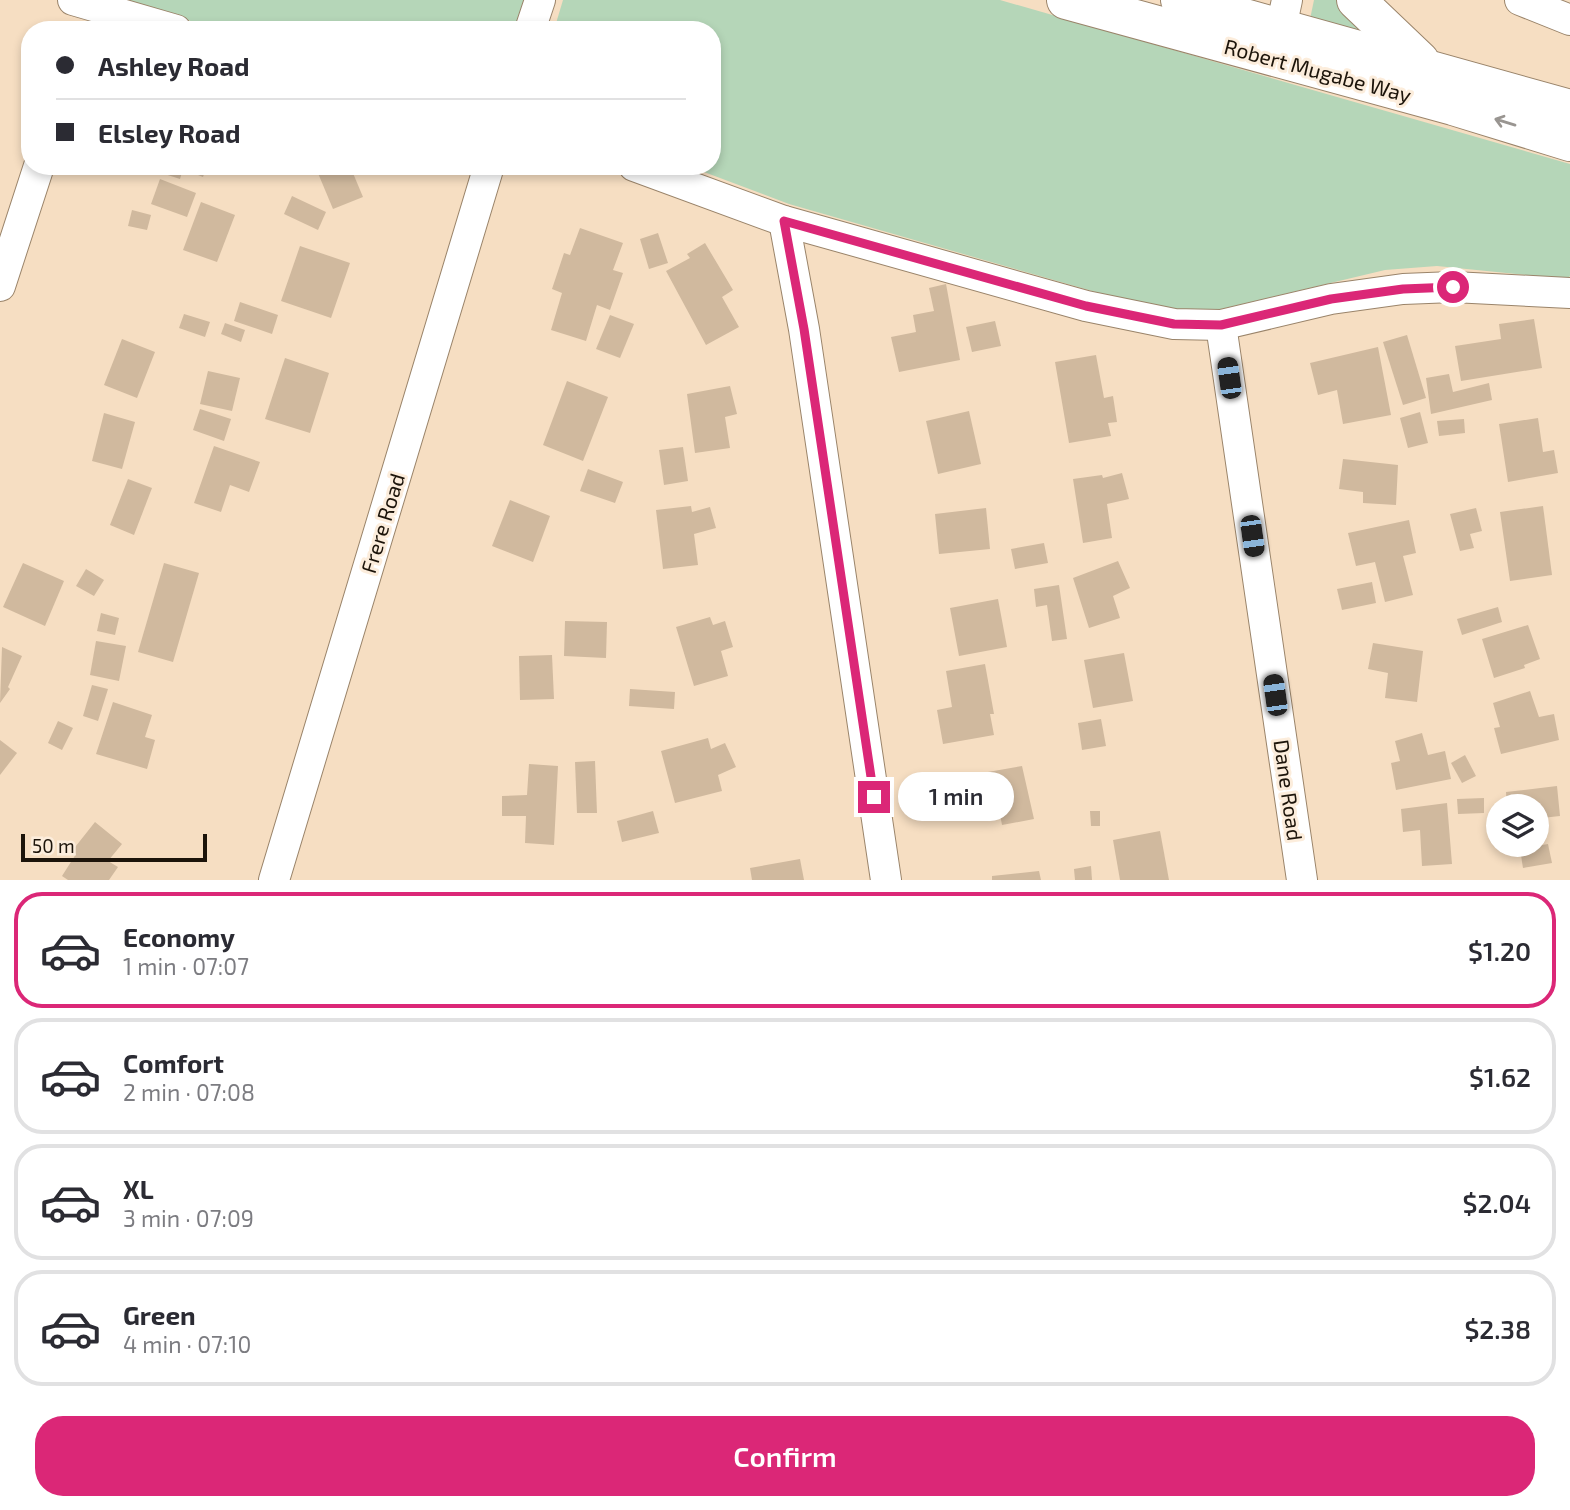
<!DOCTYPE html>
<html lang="en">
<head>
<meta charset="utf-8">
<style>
	:root { --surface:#fff; --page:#f2f2f3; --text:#2b2b33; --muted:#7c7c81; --line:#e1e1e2; --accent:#db2777 }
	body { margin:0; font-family:"Exo 2",sans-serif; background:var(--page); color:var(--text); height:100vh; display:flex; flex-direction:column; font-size:26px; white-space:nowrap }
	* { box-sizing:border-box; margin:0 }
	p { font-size:23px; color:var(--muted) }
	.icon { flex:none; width:38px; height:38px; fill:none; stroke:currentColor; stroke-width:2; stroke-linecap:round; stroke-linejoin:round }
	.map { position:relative; height:880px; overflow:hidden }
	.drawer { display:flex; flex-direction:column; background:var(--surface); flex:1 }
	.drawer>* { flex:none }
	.banner { position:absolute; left:21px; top:21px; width:700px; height:154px; border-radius:28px; box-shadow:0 4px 10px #0003; display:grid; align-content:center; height:154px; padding:0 35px; background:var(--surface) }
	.buttons { position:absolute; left:1486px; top:794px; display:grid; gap:14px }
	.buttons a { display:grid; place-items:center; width:63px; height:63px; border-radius:50%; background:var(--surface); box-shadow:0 4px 10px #0003; font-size:35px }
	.scale { position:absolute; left:21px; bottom:18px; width:186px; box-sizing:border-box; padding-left:7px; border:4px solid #1c140a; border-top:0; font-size:19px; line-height:24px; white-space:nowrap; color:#1c140a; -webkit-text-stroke:5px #fceddc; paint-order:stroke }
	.end { position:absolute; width:32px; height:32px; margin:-16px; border:9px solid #db2777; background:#fff; box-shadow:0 0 0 4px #fff }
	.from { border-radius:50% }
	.bubble { position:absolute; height:49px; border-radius:24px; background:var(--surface); box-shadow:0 4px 10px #0003; font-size:23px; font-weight:600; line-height:49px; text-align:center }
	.car { position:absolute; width:21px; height:42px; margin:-21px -10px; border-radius:9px; box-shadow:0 0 5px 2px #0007; background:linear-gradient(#222 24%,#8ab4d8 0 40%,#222 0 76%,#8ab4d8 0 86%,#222 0) }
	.banner b { display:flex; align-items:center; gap:24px; height:66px; font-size:26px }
	.banner b+b { border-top:2px solid var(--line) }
	.banner i { width:18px; height:18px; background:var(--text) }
	ul { padding:12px 0 0; list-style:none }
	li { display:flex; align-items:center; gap:21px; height:116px; margin:0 14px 10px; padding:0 21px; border:4px solid var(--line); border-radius:28px }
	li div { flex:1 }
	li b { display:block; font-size:26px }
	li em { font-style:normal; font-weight:600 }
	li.selected { border-color:var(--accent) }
	li>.icon { width:63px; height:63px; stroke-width:1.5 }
	.primary-button { display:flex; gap:14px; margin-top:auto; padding:14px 35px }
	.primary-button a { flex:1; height:80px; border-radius:28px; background:var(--accent); color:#fff; font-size:28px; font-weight:600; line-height:80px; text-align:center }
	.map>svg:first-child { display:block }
	.green { fill:#b5d6b8 }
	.building { fill:#d0b99e }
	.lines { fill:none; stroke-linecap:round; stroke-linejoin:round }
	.minor-casing { stroke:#9a846a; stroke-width:32 }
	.major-casing { stroke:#9a846a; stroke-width:40 }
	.minor { stroke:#fff; stroke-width:30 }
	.major { stroke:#fff; stroke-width:38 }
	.oneway { stroke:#999591 }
	.route { stroke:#db2777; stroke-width:9 }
	.labels { text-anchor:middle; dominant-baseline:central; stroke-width:6; stroke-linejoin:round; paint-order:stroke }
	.street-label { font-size:21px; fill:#1c140a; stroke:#fceddc }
</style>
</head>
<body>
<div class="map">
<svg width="1570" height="880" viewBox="0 0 1570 880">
	<rect width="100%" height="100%" fill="#f6dec2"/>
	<g class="green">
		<polygon points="120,0 527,0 518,30 221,30"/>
		<polygon points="563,0 1000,0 1570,164 1570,276 1567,279 1437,266 1385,270 1217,310 1169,309 1113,297 789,204 688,166 712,166 712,30 554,30"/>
		<polygon points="1314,0 1342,0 1396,51 1309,24"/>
	</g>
	<g class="building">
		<polygon points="140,166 207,166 203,177 183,169 180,179"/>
		<polygon points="315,166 350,166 363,197 333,209"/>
		<polygon points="160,179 196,193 187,217 151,204"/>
		<polygon points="292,196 326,212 318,230 284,214"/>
		<polygon points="201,202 235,215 217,262 183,250"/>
		<polygon points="132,210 151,215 147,230 128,226"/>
		<polygon points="580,228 623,243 613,270 623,273 610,310 597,305 586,341 551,330 562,293 552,289 564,253 570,255"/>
		<polygon points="658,233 668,263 649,269 640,239"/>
		<polygon points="705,243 733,290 722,297 739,327 706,345 666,271 690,258 687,254"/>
		<polygon points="300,246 350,263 331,318 281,301"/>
		<polygon points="946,284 960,360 899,372 891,337 916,332 913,315 934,311 929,288"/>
		<polygon points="240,302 278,315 272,334 234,321"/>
		<polygon points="184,314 210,322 205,337 179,328"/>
		<polygon points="610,315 634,324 620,358 596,349"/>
		<polygon points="1534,319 1542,368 1461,381 1455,346 1501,339 1499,324"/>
		<polygon points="995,321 1001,346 972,352 966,327"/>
		<polygon points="225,323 245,330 241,342 221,334"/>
		<polygon points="1407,335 1426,398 1403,405 1383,342"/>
		<polygon points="122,339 155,352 137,398 104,385"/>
		<polygon points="1378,347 1391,415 1343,424 1337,390 1318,395 1310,363"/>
		<polygon points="1096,355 1104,398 1113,396 1117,422 1108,423 1111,436 1069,443 1055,362"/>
		<polygon points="285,358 329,373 310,433 265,419"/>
		<polygon points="208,371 240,378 232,411 200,404"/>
		<polygon points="1449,374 1453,392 1489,383 1492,400 1431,414 1426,378"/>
		<polygon points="567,381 608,397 583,461 543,445"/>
		<polygon points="730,386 737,414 725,417 730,448 695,453 687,394"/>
		<polygon points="200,409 231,419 224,441 193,430"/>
		<polygon points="969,411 981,464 938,474 926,421"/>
		<polygon points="1420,412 1428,443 1408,448 1400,418"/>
		<polygon points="104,413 135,422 122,469 92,461"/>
		<polygon points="1538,418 1543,452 1554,450 1558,473 1508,482 1499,424"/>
		<polygon points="1464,419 1465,433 1439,436 1437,421"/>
		<polygon points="214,446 260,462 249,492 230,485 221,512 194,503"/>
		<polygon points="683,447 688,481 664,485 659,450"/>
		<polygon points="1343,459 1398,465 1396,505 1363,503 1363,492 1339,489"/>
		<polygon points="588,469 623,482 615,503 580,491"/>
		<polygon points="1122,473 1129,499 1107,504 1112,538 1083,543 1073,479 1102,475 1103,478"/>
		<polygon points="128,479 152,488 134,535 110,525"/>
		<polygon points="510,500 550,516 533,562 492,546"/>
		<polygon points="691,506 692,512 710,507 716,528 694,534 698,565 663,569 656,510"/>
		<polygon points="1543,506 1552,575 1510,581 1500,512"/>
		<polygon points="986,508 990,549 939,554 935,514"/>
		<polygon points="1476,508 1482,531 1470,534 1474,548 1460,551 1450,514"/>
		<polygon points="1409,520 1416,553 1403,556 1413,595 1385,602 1375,562 1356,566 1348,533"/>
		<polygon points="1044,543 1048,563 1015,569 1011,549"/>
		<polygon points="1118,561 1130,588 1113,596 1120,618 1089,628 1073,578"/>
		<polygon points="23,563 64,581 45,626 3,607"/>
		<polygon points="164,563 199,573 173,662 138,652"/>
		<polygon points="86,569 104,580 94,596 76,586"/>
		<polygon points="1372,582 1376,603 1342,610 1337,589"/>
		<polygon points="1059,585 1067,639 1052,641 1047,605 1036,607 1034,589"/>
		<polygon points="998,599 1007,647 959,656 950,608"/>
		<polygon points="1498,607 1502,622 1462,635 1457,619"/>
		<polygon points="101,613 119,618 115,635 97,631"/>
		<polygon points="710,617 713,625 725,621 733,647 721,651 728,676 694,686 676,627"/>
		<polygon points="565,621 607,622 606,658 564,656"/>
		<polygon points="1528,625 1540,659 1524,665 1525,668 1494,678 1482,639"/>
		<polygon points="96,641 126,646 119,681 90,675"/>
		<polygon points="1373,643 1423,651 1417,702 1385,698 1388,673 1368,669"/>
		<polygon points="2,647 22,656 8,687 10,689 0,703"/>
		<polygon points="1124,653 1133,701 1093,708 1084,660"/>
		<polygon points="552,655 554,699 520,700 519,656"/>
		<polygon points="985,664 994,714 990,714 994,735 943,744 937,710 952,707 946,671"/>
		<polygon points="92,685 108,689 98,721 83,716"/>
		<polygon points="630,689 675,692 674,709 629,706"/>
		<polygon points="1530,691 1539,717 1554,714 1559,740 1501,754 1494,728 1500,727 1493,703"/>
		<polygon points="113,702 152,715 145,737 155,740 147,769 96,754"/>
		<polygon points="1101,719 1106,746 1082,750 1078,723"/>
		<polygon points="58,721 73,728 62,750 48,743"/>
		<polygon points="1422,733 1428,755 1445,751 1451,779 1396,790 1391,763 1400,761 1395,741"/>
		<polygon points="708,738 711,749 725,743 736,767 718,775 722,791 675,803 661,751"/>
		<polygon points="0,740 17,753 0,775"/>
		<polygon points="1465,755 1476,776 1462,783 1451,763"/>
		<polygon points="595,761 597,813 577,813 575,762"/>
		<polygon points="529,764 558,766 554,845 525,843 526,816 502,816 502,796 527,795"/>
		<polygon points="1022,766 1034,819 1002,825 999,809 967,815 959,777"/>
		<polygon points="1557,786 1560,816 1542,818 1543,837 1536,837 1536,807 1507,807 1506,792"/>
		<polygon points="1484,798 1484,813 1458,814 1457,799"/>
		<polygon points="1447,803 1452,864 1422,866 1420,830 1403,832 1401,809"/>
		<polygon points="653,811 659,833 622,842 617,821"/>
		<polygon points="1090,811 1100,811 1100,826 1091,826"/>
		<polygon points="95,822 122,844 108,861 118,867 109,880 68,880 62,876 76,854 72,851"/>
		<polygon points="1160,831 1169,880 1120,880 1113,840"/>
		<polygon points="1548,844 1552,863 1523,868 1520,849"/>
		<polygon points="800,859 804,880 752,880 750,868"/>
		<polygon points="1091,866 1092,880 1075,880 1074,869"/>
		<polygon points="1039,871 1041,880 992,880 992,876"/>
	</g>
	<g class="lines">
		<g class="minor-casing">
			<g id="minor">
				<polyline points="73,0 176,30"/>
				<polyline points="1520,0 1570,20"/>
				<polyline points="1281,28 1287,0"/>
				<polyline points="530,30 540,0"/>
				<polyline points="634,166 784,221 1086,306 1174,324 1221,325 1331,299 1403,289 1453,287 1570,293"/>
				<polyline points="784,221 804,329 886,880"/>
				<polyline points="0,286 39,166"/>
				<polyline points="1221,325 1302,880"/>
				<polyline points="274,880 489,166"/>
			</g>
		</g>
		<g class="major-casing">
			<g id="major">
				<polyline points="1066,0 1453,106 1570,142"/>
				<polyline points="1180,0 1570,109"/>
				<polyline points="1356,0 1420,61"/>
			</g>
		</g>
		<use href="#minor" class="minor"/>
		<use href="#major" class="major"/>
	</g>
	<defs><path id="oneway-shaft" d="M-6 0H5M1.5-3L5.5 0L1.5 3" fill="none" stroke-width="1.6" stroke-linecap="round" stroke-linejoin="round" transform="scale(1.75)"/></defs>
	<use class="oneway" href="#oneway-shaft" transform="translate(1505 122) rotate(-163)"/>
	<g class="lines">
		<polyline class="route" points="874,797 804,329 784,221 1086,306 1174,324 1221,325 1331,299 1403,289 1453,287"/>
	</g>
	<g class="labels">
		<g class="street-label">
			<text transform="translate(1318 70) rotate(15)">Robert Mugabe Way</text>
			<text transform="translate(382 523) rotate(-73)">Frere Road</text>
			<text transform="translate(1289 790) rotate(82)">Dane Road</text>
		</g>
	</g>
</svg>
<div class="buttons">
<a><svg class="icon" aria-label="layers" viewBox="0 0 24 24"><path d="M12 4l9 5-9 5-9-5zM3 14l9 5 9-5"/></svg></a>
</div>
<div class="scale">50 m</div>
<i class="end from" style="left:1453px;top:287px"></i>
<i class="end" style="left:874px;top:797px"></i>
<div class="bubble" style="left:898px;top:772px;width:116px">1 min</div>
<i class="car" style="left:1229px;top:378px;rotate:352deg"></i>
<i class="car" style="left:1252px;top:536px;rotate:172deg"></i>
<i class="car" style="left:1275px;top:695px;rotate:352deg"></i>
<div class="banner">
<b><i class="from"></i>Ashley Road</b>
<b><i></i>Elsley Road</b>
</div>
</div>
<section class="drawer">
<ul>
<li class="selected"><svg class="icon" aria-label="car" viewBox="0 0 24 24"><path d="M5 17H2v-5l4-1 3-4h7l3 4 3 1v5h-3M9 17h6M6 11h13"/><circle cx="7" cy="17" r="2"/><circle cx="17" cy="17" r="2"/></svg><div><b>Economy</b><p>1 min · 07:07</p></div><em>$1.20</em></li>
<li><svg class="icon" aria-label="car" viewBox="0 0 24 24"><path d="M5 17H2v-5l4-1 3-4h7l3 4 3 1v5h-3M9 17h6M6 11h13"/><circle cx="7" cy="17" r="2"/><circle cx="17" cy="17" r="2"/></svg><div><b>Comfort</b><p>2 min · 07:08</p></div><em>$1.62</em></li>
<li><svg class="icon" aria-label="car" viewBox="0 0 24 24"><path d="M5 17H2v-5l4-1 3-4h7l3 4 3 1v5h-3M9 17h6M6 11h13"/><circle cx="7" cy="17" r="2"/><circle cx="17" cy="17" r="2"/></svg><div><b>XL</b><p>3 min · 07:09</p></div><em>$2.04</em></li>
<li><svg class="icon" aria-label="car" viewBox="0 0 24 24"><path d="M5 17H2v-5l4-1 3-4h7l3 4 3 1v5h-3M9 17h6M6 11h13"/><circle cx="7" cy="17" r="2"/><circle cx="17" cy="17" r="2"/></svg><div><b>Green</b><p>4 min · 07:10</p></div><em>$2.38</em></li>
</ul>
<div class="primary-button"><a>Confirm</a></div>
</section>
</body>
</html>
